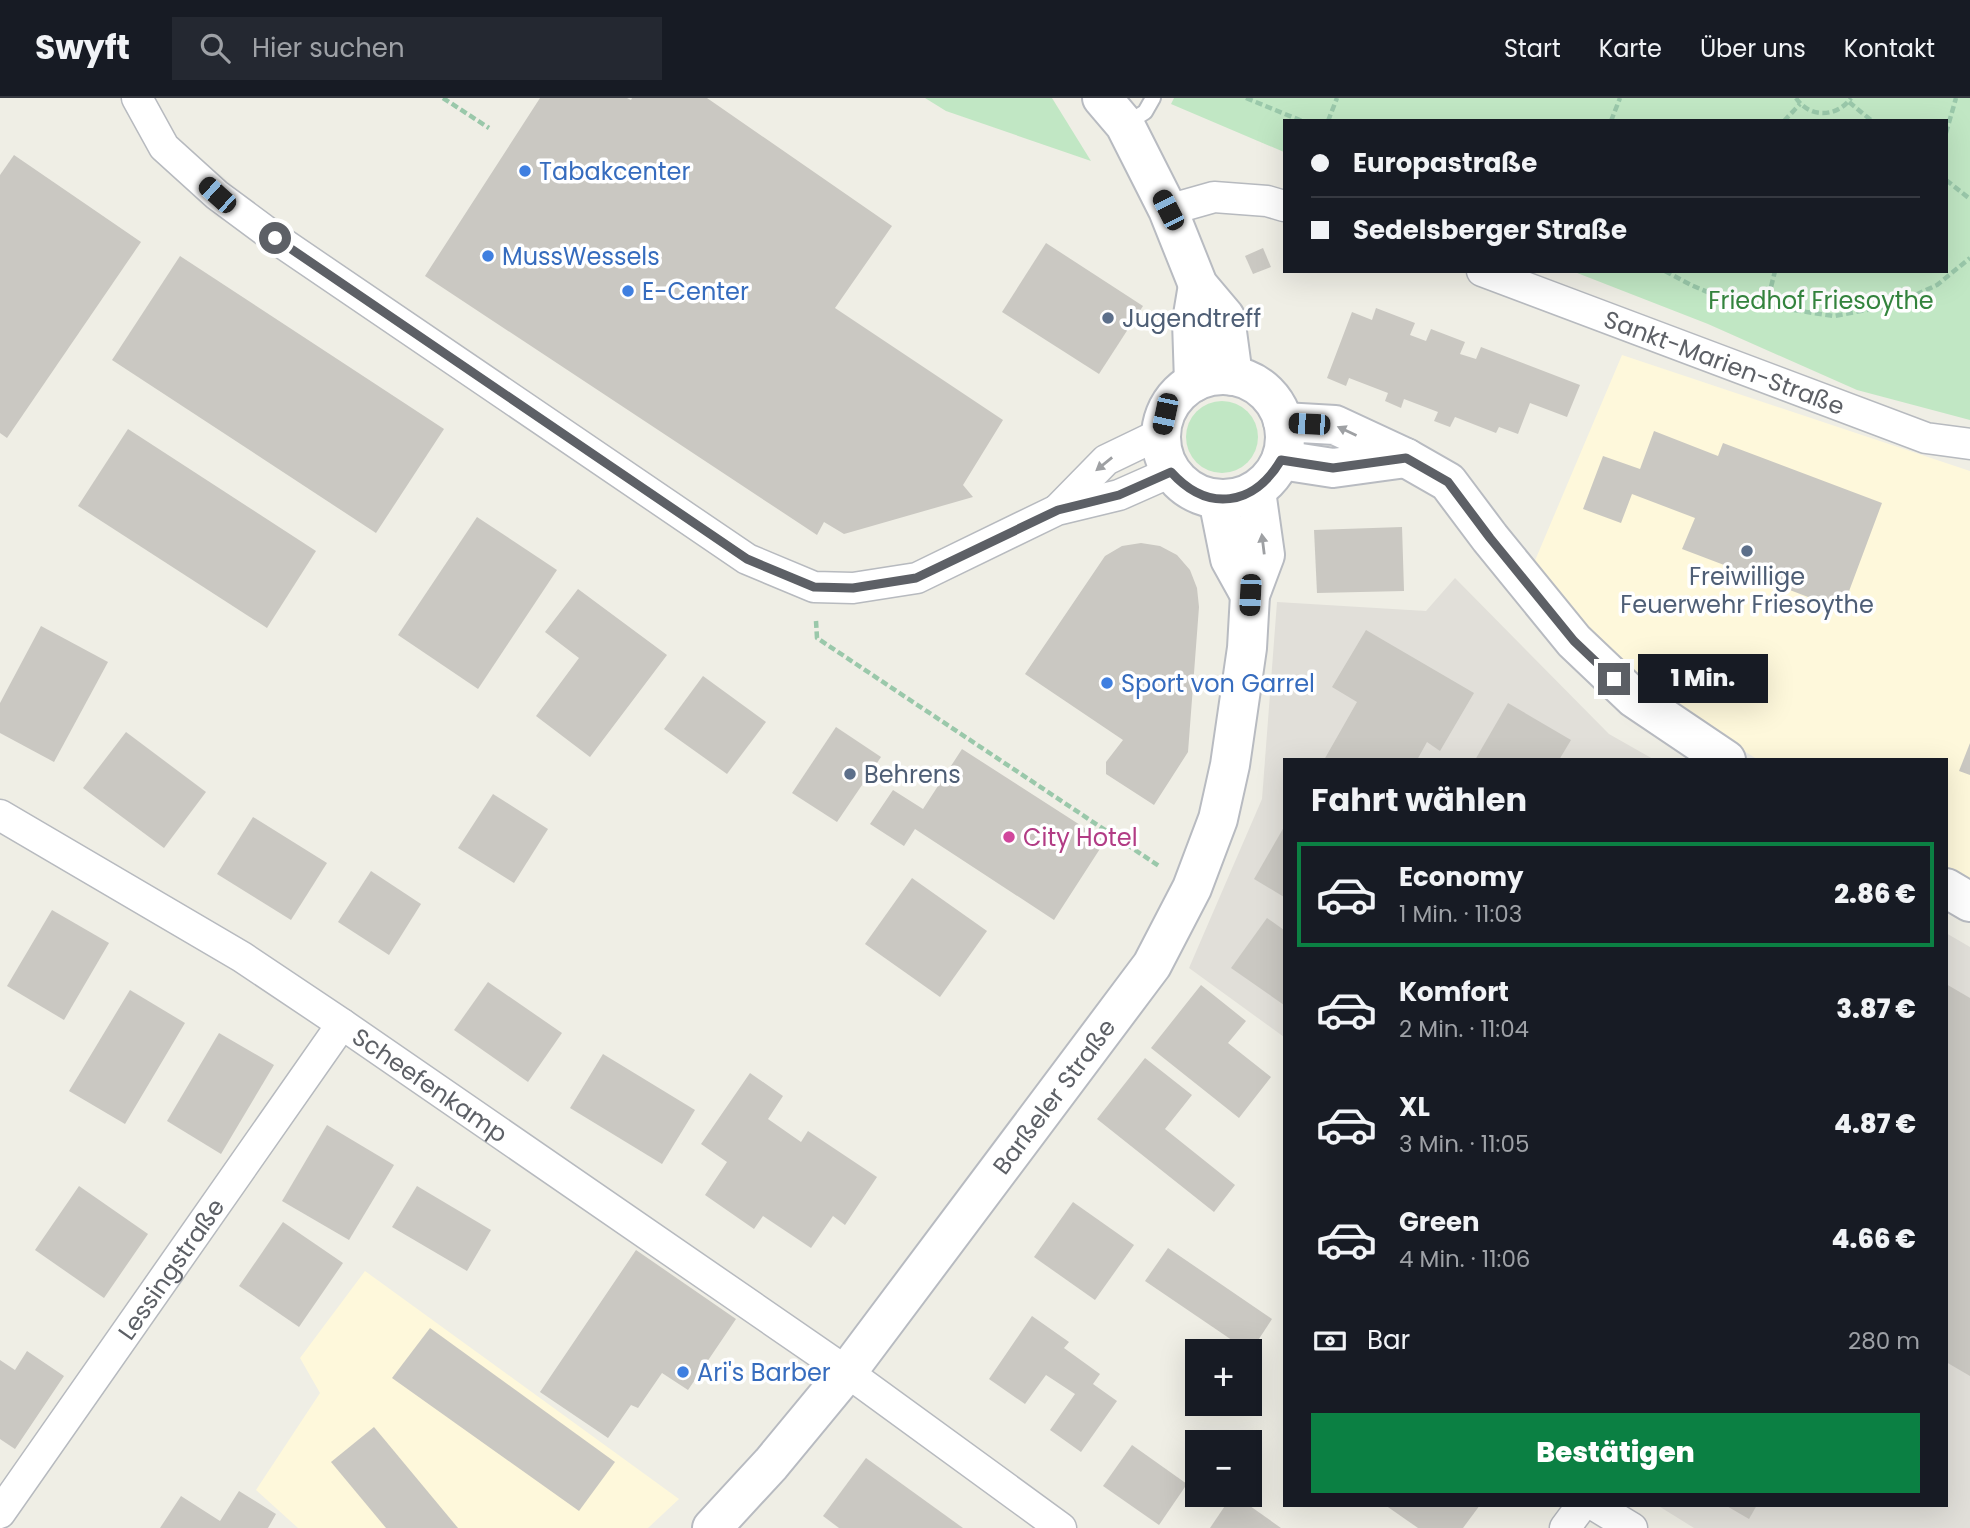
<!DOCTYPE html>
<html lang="de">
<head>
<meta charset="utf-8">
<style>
	:root { --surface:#171b24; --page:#242831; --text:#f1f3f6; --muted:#9ea1a6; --line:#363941; --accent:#0b8043 }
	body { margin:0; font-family:Poppins,sans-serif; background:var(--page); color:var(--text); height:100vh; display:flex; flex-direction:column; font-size:26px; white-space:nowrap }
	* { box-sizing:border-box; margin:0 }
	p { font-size:23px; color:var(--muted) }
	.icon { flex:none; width:38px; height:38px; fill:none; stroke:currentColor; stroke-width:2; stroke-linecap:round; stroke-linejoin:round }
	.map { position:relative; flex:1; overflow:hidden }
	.side { position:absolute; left:1283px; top:660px; width:665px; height:749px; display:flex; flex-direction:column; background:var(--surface); border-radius:0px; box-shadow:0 7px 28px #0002 }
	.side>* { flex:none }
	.guide { position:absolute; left:1283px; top:21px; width:665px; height:154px; border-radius:0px; box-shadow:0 7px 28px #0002; display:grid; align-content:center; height:154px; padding:0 28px; background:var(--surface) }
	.fabs { position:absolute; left:1185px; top:1241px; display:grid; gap:14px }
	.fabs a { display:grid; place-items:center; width:77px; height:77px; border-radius:0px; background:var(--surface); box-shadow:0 7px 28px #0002; font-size:35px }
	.end { position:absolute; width:32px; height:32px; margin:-16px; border:9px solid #5d6066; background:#fff; box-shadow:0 0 0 4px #fff }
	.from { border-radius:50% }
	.bubble { position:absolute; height:49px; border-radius:0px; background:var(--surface); box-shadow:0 7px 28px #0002; font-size:23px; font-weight:800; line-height:49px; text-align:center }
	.car { position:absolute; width:21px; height:42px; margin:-21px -10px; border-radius:9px; box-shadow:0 0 5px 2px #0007; background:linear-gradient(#222 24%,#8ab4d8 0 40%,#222 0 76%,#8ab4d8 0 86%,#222 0) }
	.guide b { display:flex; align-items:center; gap:24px; height:66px; font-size:26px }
	.guide b+b { border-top:2px solid var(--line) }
	.guide i { width:18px; height:18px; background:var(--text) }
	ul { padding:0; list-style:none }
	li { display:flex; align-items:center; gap:21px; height:105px; margin:0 14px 10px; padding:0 14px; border:4px solid transparent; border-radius:0px }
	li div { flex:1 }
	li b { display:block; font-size:26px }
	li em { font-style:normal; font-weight:800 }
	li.on { border-color:var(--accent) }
	li>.icon { width:63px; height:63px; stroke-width:1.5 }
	h2 { padding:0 28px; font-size:32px; line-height:84px }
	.pay { display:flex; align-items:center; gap:18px; height:77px; padding:0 28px; font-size:26px }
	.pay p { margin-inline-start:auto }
	.action { display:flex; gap:14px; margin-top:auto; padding:14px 28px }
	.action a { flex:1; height:80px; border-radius:0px; background:var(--accent); color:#fff; font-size:28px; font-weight:800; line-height:80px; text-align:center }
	header { display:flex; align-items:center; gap:42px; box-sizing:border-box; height:98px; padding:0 35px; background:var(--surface); border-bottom:2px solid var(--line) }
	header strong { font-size:33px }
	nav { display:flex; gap:38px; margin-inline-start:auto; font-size:24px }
	.search { width:490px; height:63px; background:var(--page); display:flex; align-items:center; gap:18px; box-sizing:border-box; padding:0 24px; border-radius:0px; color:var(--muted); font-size:26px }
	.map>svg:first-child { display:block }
	.commercial { fill:#fef8db }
	.industrial { fill:#e1dfd9 }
	.green { fill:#c1e7c4 }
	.building { fill:#cac8c2 }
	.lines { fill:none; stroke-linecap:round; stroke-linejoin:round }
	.lane-casing { stroke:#b7babf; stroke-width:18 }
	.street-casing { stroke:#b7babf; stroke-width:33 }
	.secondary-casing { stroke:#b8bbc1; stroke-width:42 }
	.path { stroke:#9ac8aa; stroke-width:4.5; stroke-dasharray:7 3.5; stroke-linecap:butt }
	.lane { stroke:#fff; stroke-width:14 }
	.street { stroke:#fff; stroke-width:30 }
	.secondary { stroke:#fff; stroke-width:38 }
	.oneway { fill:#9ea0a3 }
	.route { stroke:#5d6066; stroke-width:9 }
	.shop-dot { fill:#3f7fe0; stroke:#fff; stroke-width:2.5 }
	.service-dot { fill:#5c6f8a; stroke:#fff; stroke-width:2.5 }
	.hotel-dot { fill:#d1479c; stroke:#fff; stroke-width:2.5 }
	.labels { text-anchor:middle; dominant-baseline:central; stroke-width:7; stroke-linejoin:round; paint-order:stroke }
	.shop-label { font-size:24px; fill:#366cbe; stroke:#fff; text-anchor:start }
	.park-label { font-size:24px; fill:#34853e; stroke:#fff }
	.service-label { font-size:24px; fill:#4e5e75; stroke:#fff; text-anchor:start }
	.street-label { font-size:24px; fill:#5d6066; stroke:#fff }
	.hotel-label { font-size:24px; fill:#b23c85; stroke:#fff; text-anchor:start }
</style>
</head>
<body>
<header>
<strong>Swyft</strong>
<div class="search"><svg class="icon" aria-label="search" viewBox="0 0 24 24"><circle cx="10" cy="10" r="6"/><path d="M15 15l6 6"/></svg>Hier suchen</div>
<nav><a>Start</a><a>Karte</a><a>Über uns</a><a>Kontakt</a></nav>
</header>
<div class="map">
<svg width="1970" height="1430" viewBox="0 0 1970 1430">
	<rect width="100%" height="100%" fill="#efeee5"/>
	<g class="commercial">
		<polygon points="1622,257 1970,373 1970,784 1946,770 1946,662 1757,661 1675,611 1601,550 1531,472"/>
		<polygon points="365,1173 679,1401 648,1430 298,1430 256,1392 320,1295 300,1260"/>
	</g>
	<g class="industrial">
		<polygon points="1455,480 1609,636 1653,661 1284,662 1284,939 1189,870 1262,701 1277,504 1426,513"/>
		<polygon points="1946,835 1970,849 1970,1430 1694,1430 1657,1407 1946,1407"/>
	</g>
	<g class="green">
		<polygon points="925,0 1052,0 1091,63 946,13"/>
		<polygon points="1174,0 1970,0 1970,322 1857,292 1708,226 1572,173 1946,173 1946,23 1284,23 1284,54 1171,6"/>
		<circle cx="1222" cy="339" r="36"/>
	</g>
	<g class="building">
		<polygon points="540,0 627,0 631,2 632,0 707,0 892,128 835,210 1003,322 963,387 973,399 844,436 824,424 817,437 425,178"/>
		<polygon points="14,57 141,144 7,340 0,335 0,77"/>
		<polygon points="1046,145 1143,208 1099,276 1002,214"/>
		<polygon points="1263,150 1271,169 1253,176 1245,158"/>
		<polygon points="180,158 444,331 376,435 112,262"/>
		<polygon points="1376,210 1415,225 1410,237 1426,243 1431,231 1465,244 1460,256 1476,261 1481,249 1580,287 1567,319 1530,305 1518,336 1499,329 1496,335 1455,319 1450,329 1434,323 1438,314 1404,301 1401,310 1385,303 1388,295 1349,280 1346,288 1327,280 1352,214 1372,222"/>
		<polygon points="128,331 316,453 267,530 78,408"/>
		<polygon points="1654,333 1718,358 1723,345 1882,405 1842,512 1682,451 1695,420 1632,396 1621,425 1583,411 1603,358 1640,371"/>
		<polygon points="477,419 557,472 478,591 398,537"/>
		<polygon points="1402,429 1404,493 1317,495 1314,432"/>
		<polygon points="1141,445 1160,448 1177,457 1190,472 1197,490 1199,509 1188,654 1154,707 1106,676 1106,664 1123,642 1025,576 1105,458 1122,448"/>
		<polygon points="578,491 667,557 590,659 536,618 579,560 545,534"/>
		<polygon points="41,528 108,564 54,664 0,635 0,605"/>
		<polygon points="1366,532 1474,595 1440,653 1427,644 1417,662 1324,662 1357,604 1332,589"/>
		<polygon points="703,578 766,624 727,676 664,631"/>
		<polygon points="1508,605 1571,642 1559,662 1475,662"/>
		<polygon points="836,629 881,659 837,724 792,695"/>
		<polygon points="126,634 206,694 164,750 83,690"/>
		<polygon points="1970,645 1970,677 1959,673"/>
		<polygon points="962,651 1105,743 1054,822 915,731 904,748 870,726 893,692 923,711"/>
		<polygon points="493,696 548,731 514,785 458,750"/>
		<polygon points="253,719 327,765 291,822 217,776"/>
		<polygon points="1284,729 1284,799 1254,781"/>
		<polygon points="371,773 421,806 389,857 338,824"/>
		<polygon points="912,780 987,833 940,899 865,846"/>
		<polygon points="52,812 109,845 64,922 7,888"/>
		<polygon points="1267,820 1284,832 1284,907 1231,870"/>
		<polygon points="488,884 562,935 528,984 454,932"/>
		<polygon points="1946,886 1970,900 1970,1278 1946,1264"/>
		<polygon points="1201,887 1246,923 1228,945 1271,979 1239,1020 1151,950"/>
		<polygon points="130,892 185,925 125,1026 69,993"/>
		<polygon points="219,935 274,967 221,1056 167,1023"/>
		<polygon points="603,956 695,1012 662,1066 570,1010"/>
		<polygon points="1145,960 1192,997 1165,1031 1235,1087 1214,1114 1097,1021"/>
		<polygon points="750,975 783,998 768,1021 801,1044 808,1033 877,1079 845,1127 833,1118 811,1150 763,1118 754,1131 705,1097 727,1064 701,1046"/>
		<polygon points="327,1027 394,1067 349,1142 282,1103"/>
		<polygon points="79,1088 148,1136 104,1200 35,1152"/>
		<polygon points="417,1088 491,1132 467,1173 392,1129"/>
		<polygon points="1073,1104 1134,1147 1095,1202 1034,1159"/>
		<polygon points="283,1124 343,1165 299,1229 239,1188"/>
		<polygon points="1168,1150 1272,1221 1251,1253 1248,1253 1145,1183"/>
		<polygon points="636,1152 736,1221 688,1292 662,1275 638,1310 631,1307 608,1340 540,1294"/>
		<polygon points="1032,1218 1069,1244 1064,1250 1100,1276 1093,1286 1117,1303 1081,1354 1050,1332 1075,1296 1046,1277 1025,1306 989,1281"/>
		<polygon points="430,1230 615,1364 579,1413 392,1280"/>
		<polygon points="27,1253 64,1278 15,1351 0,1341 0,1262 15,1272"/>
		<polygon points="374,1329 458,1430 386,1430 331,1364"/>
		<polygon points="1132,1347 1187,1386 1159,1427 1103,1388"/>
		<polygon points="866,1360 963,1430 839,1430 823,1418"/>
		<polygon points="239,1393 276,1416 268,1430 160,1430 181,1398 220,1423"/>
		<polygon points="1233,1396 1281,1430 1210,1430"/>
		<polygon points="1385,1407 1480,1407 1463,1430 1418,1430"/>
		<polygon points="1725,1407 1757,1407 1749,1421"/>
	</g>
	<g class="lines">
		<g class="lane-casing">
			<polyline id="lane" points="1126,26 1145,14 1153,0"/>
		</g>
		<g class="street-casing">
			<g id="street">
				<polyline points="137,0 164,49 217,97 275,140 747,461 814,489 853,490 917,480 1057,412 1119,397 1171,374"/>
				<polyline points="1168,112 1214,99 1267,103 1284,108"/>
				<path id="s1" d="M1482 173 1926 340 1970 346"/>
				<polyline points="1058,411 1106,362 1160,336"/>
				<path id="s2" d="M0 717 242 859 342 926 847 1274 1061 1430"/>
				<polyline points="1594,1407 1632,1430"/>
				<path id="s3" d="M0 1415 342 926"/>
				<polyline points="1565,1430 1582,1407"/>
			</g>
		</g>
		<g class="secondary-casing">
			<g id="secondary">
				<polyline points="1102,0 1125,27 1168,112 1198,187 1225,219 1233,278"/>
				<circle cx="1223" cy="339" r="62"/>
				<polyline points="1194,284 1192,223 1198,187"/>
				<polyline points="1283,324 1335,327 1406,360 1448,384 1490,440 1574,543 1634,600 1726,662"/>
				<polyline points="1281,362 1333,370 1406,360"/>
				<polyline points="1218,401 1230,461 1250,497"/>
				<polyline points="1946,790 1970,804"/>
				<path id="s4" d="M712 1430 771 1366 847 1274 1152 867 1192 790 1218 721 1230 667 1247 550 1250 497 1265 457 1256 393"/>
			</g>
		</g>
		<g class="path">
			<polyline points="443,0 489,30"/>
			<polyline points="1246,0 1302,23"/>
			<path d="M1796 0C1809 20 1837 20 1851 0"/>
			<polyline points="1849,4 1872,23"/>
			<polyline points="1328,23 1337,0"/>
			<polyline points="1611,23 1620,0"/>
			<polyline points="1784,23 1800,6"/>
			<polyline points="1946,35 1956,0"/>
			<polyline points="1946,82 1970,101"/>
			<polyline points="1665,173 1691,187 1726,202 1834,218 1894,207 1937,187 1970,160"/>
			<polyline points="1766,209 1775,173"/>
			<polyline points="816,523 817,540 1159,768"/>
		</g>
		<use href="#lane" class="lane"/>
		<use href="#street" class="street"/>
		<use href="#secondary" class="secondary"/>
	</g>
	<defs><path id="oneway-solid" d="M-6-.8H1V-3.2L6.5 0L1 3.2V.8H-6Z" transform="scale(1.75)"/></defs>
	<g class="oneway">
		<use href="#oneway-solid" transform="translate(1347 333) rotate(-155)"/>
		<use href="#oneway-solid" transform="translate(1104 366) rotate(141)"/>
		<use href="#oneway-solid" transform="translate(1263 446) rotate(-97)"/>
	</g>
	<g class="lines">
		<path class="route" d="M275 140 747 461 814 489 853 490 916 480 1058 412 1119 397 1171 374C1208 415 1254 408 1281 362L1333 370 1406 360 1448 384 1490 440 1574 543 1614 581"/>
	</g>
	<g class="shop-dot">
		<circle cx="525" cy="73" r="7"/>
		<circle cx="488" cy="158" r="7"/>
		<circle cx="628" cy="193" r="7"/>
		<circle cx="1107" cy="585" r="7"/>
		<circle cx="683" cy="1274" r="7"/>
	</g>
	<g class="service-dot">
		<circle cx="1108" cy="220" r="7"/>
		<circle cx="1747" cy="453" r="7"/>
		<circle cx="850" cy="676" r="7"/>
	</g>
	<circle class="hotel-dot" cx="1009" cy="739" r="7"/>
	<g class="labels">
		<g class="shop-label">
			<text x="539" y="73">Tabakcenter</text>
			<text x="502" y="158">MussWessels</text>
			<text x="642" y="193">E-Center</text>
			<text x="1121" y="585">Sport von Garrel</text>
			<text x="697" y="1274">Ari's Barber</text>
		</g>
		<g class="park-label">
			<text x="1821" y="202">Friedhof Friesoythe</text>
		</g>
		<g class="service-label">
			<text x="1122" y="220">Jugendtreff</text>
			<text x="1747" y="478" text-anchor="middle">Freiwillige<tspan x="1747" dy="28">Feuerwehr Friesoythe</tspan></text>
			<text x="864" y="676">Behrens</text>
		</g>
		<g class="street-label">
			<text stroke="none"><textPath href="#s1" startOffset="259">Sankt-Marien-Straße</textPath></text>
			<text stroke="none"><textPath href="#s2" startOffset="508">Scheefenkamp</textPath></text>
			<text stroke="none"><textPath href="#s4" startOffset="551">Barßeler Straße</textPath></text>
			<text stroke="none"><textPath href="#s3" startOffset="298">Lessingstraße</textPath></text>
		</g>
		<g class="hotel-label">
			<text x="1023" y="739">City Hotel</text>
		</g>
	</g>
</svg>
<div class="fabs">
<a>+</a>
<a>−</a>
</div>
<i class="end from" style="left:275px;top:140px"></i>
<i class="end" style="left:1614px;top:581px"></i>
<div class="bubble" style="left:1638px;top:556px;width:130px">1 Min.</div>
<i class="car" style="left:217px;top:97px;rotate:312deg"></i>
<i class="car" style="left:1168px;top:112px;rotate:333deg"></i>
<i class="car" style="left:1165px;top:316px;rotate:192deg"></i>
<i class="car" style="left:1309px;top:326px;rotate:273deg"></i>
<i class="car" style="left:1250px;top:497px;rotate:183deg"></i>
<div class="guide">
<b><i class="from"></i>Europastraße</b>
<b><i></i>Sedelsberger Straße</b>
</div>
<section class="side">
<h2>Fahrt wählen</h2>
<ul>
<li class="on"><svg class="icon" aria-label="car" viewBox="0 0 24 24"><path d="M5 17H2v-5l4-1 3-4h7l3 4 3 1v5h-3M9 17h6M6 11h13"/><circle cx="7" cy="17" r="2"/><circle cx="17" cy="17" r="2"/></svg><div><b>Economy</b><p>1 Min. · 11:03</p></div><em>2.86 €</em></li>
<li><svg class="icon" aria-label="car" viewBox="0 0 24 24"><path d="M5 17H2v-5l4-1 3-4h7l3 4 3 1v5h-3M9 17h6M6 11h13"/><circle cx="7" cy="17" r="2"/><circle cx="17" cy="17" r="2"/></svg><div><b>Komfort</b><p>2 Min. · 11:04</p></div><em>3.87 €</em></li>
<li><svg class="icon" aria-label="car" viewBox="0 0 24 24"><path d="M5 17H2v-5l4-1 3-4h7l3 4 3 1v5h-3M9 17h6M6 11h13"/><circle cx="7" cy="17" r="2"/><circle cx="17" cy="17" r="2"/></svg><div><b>XL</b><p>3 Min. · 11:05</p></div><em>4.87 €</em></li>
<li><svg class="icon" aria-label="car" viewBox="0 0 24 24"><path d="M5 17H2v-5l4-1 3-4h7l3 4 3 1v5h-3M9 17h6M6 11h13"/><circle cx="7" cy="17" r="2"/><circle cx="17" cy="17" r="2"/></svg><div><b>Green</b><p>4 Min. · 11:06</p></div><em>4.66 €</em></li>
</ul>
<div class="pay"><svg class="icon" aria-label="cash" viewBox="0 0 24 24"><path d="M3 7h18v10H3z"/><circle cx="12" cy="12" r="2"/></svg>Bar<p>280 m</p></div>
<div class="action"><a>Bestätigen</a></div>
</section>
</div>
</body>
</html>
